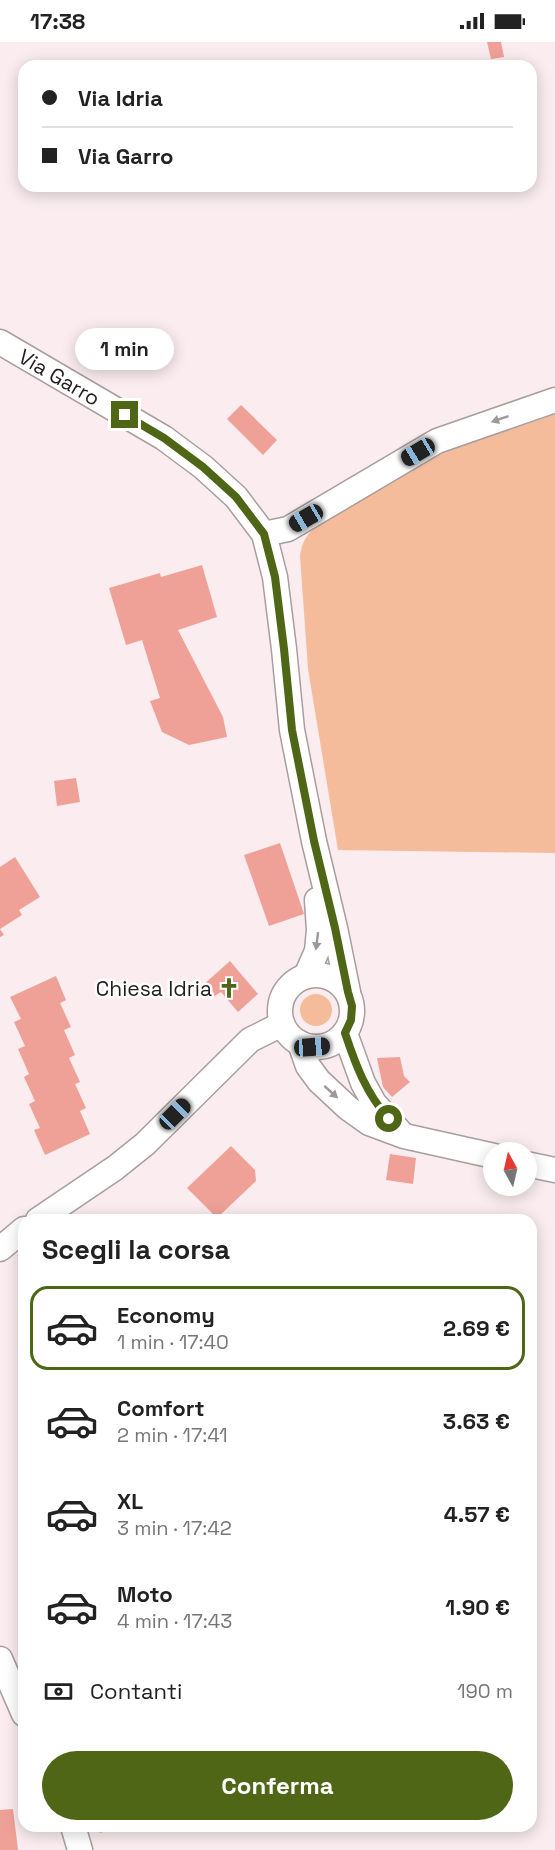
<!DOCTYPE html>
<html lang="it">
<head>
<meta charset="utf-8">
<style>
	:root { --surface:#fff; --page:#f2f2f2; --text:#222; --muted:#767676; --line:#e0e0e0; --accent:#4e6616 }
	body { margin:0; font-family:"Space Grotesk",sans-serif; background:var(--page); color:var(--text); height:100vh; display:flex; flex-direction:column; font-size:22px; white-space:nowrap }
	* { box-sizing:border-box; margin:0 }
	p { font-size:20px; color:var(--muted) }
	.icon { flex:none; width:33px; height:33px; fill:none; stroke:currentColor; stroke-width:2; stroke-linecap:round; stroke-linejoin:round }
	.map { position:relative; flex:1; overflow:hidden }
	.side { position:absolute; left:18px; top:1172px; width:519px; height:618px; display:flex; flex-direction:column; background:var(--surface); border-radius:18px; box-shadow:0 3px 15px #0003 }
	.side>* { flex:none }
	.guide { position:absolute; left:18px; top:18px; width:519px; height:132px; border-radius:18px; box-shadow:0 3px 15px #0003; display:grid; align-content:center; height:132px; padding:0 24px; background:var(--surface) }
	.needle { width:39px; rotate:352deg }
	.buttons { position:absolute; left:483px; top:1100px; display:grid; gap:12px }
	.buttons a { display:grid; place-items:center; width:54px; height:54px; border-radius:50%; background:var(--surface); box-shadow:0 3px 15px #0003; font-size:30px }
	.end { position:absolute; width:27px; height:27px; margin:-14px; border:8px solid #4e6616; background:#fff; box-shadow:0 0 0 3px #fff }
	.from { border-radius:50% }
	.bubble { position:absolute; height:42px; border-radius:21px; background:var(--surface); box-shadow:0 3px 15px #0003; font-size:20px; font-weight:700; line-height:42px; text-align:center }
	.car { position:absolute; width:18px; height:36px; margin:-18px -9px; border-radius:8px; box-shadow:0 0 4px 2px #0007; background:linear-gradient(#222 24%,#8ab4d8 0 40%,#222 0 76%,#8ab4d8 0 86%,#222 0) }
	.guide b { display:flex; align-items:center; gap:21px; height:57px; font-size:22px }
	.guide b+b { border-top:2px solid var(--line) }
	.guide i { width:15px; height:15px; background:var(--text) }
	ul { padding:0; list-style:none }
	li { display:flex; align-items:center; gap:18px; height:84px; margin:0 12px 9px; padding:0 12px; border:3px solid transparent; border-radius:18px }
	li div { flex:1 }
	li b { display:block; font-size:22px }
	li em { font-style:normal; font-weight:700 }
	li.selected { border-color:var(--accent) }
	li>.icon { width:54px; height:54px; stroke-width:1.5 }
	h2 { padding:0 24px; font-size:27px; line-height:72px }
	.pay { display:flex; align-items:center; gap:15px; height:66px; padding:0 24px; font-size:22px }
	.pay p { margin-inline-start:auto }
	.button { display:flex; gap:12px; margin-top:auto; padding:12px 24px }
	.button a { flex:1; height:69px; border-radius:36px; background:var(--accent); color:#fff; font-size:24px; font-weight:700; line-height:69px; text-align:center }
	.status { display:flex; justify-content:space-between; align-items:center; height:42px; padding:0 30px; background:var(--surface); direction:ltr }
	.status svg { height:16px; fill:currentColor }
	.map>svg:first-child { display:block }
	.green { fill:#f4bc9a }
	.building { fill:#efa197 }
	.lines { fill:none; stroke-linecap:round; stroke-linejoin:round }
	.minor-casing { stroke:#a99d9f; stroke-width:27 }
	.minor { stroke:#fff; stroke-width:24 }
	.oneway { fill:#9b9999 }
	.route { stroke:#4e6616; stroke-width:8 }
	.labels { text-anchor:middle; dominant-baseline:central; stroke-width:5; stroke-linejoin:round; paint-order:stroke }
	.street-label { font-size:21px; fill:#211c1d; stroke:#fff }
	.poi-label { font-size:21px; fill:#211c1d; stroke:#fff; text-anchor:end }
</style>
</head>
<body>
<div class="status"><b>17:38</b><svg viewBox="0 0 49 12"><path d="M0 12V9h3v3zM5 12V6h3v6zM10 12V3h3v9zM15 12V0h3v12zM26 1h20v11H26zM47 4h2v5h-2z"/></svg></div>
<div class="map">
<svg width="555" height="1808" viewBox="0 0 555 1808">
	<rect width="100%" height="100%" fill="#faecef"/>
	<g class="green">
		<path d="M555 371V811L338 808 308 627 300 514C302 500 306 493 317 484L424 416Z"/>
		<circle cx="316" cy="968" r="16"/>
	</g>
	<g class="building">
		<polygon points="487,0 501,0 504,15 491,17"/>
		<polygon points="241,363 277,398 263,413 227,377"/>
		<polygon points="202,523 217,575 178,588 223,675 227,695 189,703 162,690 150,659 160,656 142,598 126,603 109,546 160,531 161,535"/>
		<polygon points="76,736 80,760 57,764 54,739"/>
		<polygon points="280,801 304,872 269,884 244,813"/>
		<polygon points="15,815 40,855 19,868 22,873 0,887 4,893 0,895 0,825"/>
		<polygon points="230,919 258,952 238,970 221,950 213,955 203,943"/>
		<polygon points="56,934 66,958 60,961 71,985 64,988 75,1013 69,1016 80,1040 75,1042 86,1066 80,1069 90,1092 45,1113 34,1088 40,1086 29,1062 35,1059 24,1035 29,1032 18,1007 25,1004 14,980 21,977 10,955"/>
		<polygon points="400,1015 404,1034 410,1040 392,1055 383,1045 377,1016"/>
		<polygon points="231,1104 255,1128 256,1139 217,1176 187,1146"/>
		<polygon points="390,1112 416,1116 413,1142 386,1138"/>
		<polygon points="13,1767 18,1808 0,1808 0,1768"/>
		<polygon points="97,1784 119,1784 100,1791"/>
	</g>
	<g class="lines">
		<g class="minor-casing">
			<g id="minor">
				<path id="s1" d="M0 300 164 396 203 425 236 455 264 492 275 535 284 607 292 688 314 799 335 886 348 950"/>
				<polyline points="264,492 288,487 437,399 555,358"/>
				<circle cx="316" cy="969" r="36"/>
				<polyline points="306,934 317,909 319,888 317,858"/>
				<polyline points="345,991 363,1041 374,1061 402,1092"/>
				<polyline points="300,1001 308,1024 319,1039 348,1066 369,1081 404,1094 494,1114"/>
				<polyline points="526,1122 555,1128"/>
				<polyline points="38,1178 115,1126 145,1102 250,998 282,982"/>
				<polyline points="0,1207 24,1187"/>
				<polyline points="0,1617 24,1672"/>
				<polyline points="73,1784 80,1808"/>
			</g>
		</g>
		<use href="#minor" class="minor"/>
	</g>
	<defs><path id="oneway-solid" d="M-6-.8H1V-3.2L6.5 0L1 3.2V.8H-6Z" transform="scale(1.5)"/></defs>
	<g class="oneway">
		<use href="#oneway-solid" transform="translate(500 377) rotate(161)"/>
		<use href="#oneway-solid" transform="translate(317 899) rotate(97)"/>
		<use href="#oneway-solid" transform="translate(331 1050) rotate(42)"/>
	</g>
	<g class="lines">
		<path class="route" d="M125 373 164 396 203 425 236 455 264 492 275 535 284 607 292 688 314 799 335 886 348 950 352 964 351 978 345 991C356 1024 366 1051 389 1077"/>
	</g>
	<defs>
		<g id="church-bare" transform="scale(1.62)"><path d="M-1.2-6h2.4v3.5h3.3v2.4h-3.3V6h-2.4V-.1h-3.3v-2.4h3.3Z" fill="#4e6616" stroke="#fff" stroke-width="2.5" paint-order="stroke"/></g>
	</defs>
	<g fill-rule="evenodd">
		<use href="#church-bare" x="229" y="946"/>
	</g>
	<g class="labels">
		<g class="street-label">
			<text stroke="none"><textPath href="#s1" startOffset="69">Via Garro</textPath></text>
		</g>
		<g class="poi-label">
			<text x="212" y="946">Chiesa Idria</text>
		</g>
	</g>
</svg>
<div class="buttons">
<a><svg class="needle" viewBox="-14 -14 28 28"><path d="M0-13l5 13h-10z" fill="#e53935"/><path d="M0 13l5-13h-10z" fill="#767676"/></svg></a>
</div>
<i class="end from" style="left:389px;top:1077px"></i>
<i class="end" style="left:125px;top:373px"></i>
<div class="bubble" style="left:75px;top:286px;width:99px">1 min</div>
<i class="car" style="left:418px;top:410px;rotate:239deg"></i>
<i class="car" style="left:306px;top:476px;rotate:240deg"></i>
<i class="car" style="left:312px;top:1005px;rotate:86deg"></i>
<i class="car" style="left:175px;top:1072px;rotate:45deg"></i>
<div class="guide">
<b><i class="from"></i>Via Idria</b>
<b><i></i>Via Garro</b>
</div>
<section class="side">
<h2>Scegli la corsa</h2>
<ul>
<li class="selected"><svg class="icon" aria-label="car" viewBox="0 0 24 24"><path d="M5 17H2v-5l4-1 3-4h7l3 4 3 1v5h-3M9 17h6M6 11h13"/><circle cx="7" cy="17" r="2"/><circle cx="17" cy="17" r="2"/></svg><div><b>Economy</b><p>1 min · 17:40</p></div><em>2.69 €</em></li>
<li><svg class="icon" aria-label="car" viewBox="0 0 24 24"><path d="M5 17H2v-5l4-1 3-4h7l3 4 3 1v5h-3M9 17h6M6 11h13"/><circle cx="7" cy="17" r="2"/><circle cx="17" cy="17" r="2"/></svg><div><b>Comfort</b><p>2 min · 17:41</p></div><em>3.63 €</em></li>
<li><svg class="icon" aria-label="car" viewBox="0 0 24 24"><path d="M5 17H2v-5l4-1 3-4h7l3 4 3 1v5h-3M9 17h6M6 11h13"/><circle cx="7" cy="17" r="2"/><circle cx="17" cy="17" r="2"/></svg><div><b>XL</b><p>3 min · 17:42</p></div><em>4.57 €</em></li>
<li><svg class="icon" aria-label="car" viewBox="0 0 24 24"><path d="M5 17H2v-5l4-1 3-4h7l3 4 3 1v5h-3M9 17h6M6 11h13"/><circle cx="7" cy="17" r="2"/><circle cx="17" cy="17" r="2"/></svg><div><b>Moto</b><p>4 min · 17:43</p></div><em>1.90 €</em></li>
</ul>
<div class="pay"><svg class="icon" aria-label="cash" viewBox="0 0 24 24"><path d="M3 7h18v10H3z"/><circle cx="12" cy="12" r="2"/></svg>Contanti<p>190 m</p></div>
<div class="button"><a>Conferma</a></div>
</section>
</div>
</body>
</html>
